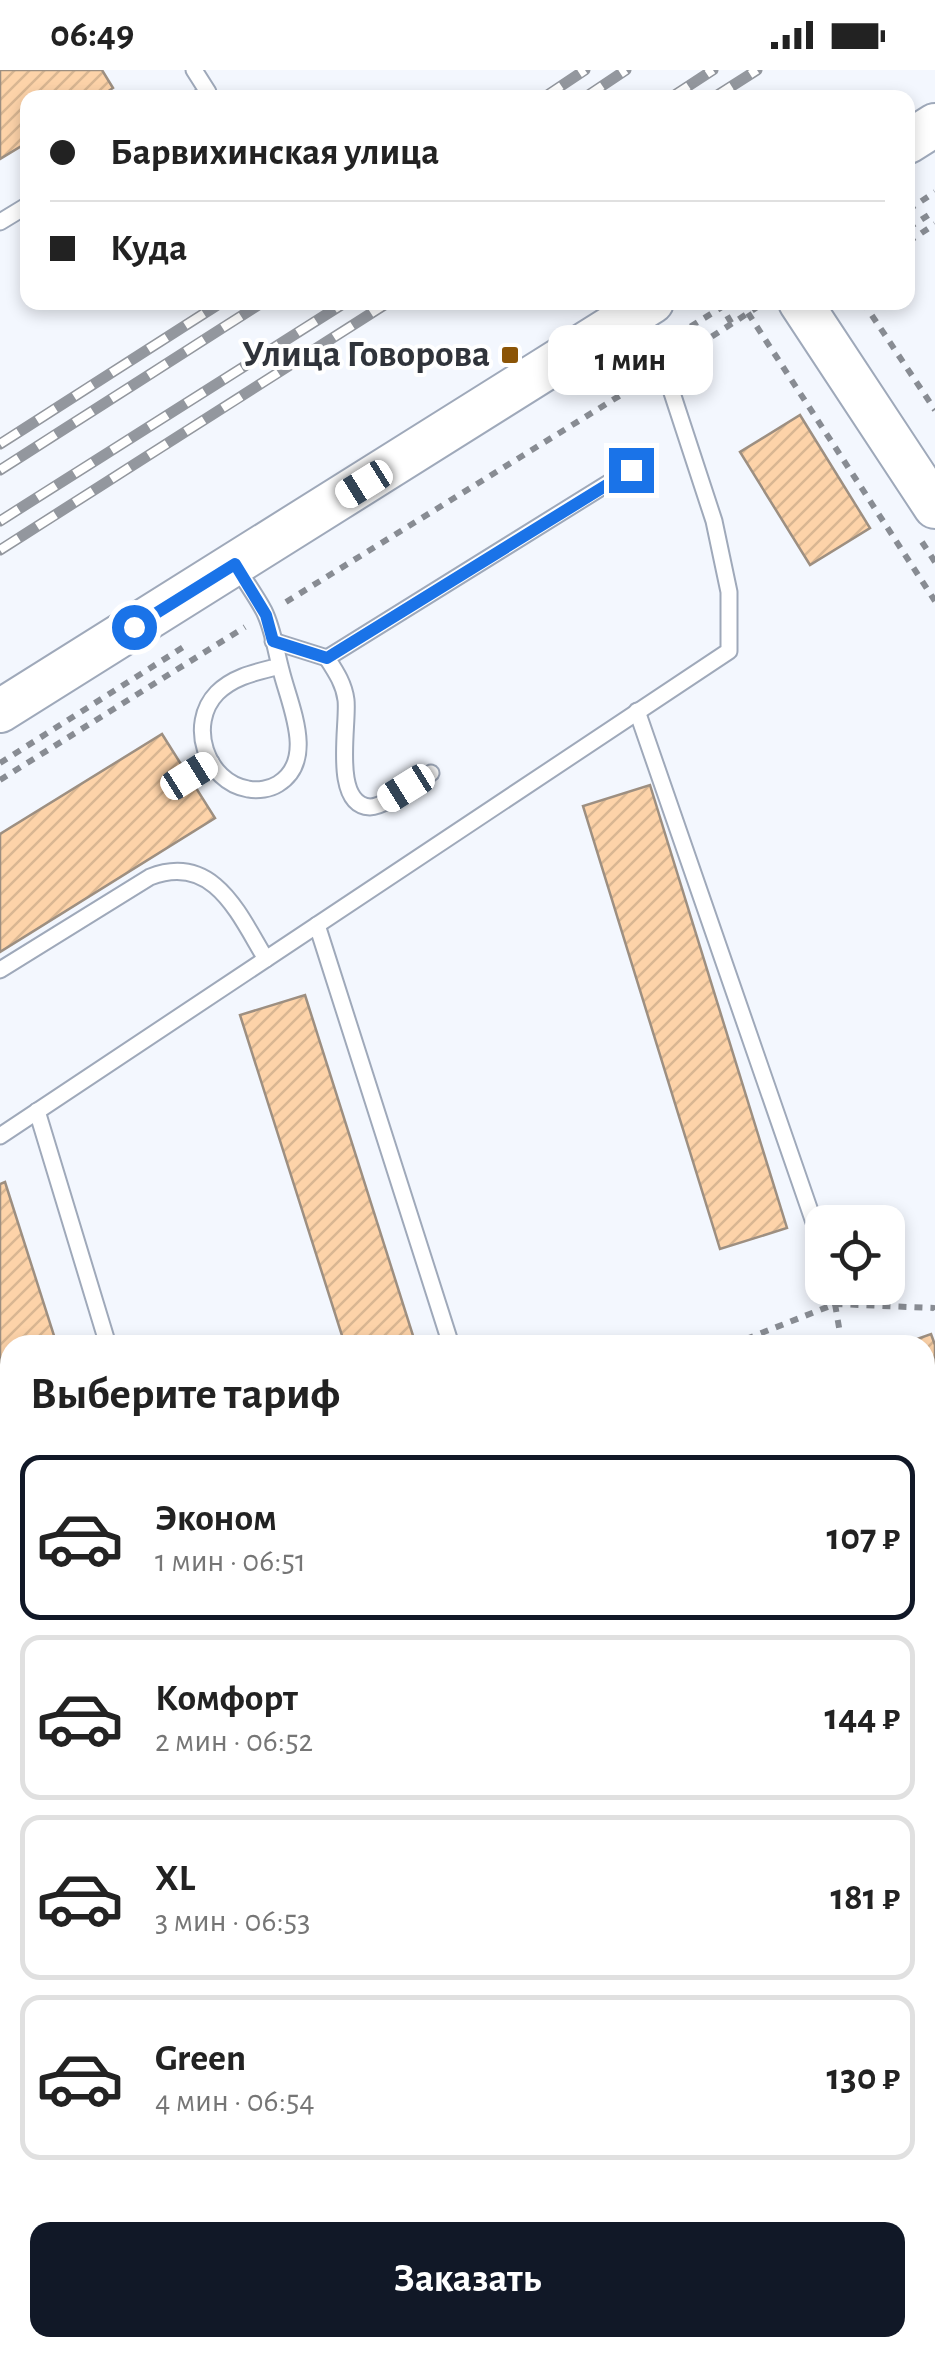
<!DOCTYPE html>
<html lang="ru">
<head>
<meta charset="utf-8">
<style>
	:root { --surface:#fff; --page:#f6f6f6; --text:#222; --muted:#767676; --line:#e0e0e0; --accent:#111827 }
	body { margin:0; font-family:"Alegreya Sans",sans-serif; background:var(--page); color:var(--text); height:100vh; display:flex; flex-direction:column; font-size:38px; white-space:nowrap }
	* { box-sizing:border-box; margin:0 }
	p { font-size:32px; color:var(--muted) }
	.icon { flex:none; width:55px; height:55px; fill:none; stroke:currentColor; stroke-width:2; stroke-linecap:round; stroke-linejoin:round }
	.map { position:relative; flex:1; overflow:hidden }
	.panel { position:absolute; left:0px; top:1265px; width:935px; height:1022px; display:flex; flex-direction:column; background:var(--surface); border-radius:30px 30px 0 0; box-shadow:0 5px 15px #0003 }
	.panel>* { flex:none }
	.hud { position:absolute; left:20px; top:20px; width:895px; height:220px; border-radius:20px; box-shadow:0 5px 15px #0003; display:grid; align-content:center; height:220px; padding:0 30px; background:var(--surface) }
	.buttons { position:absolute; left:805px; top:1135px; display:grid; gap:20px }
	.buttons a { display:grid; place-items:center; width:100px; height:100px; border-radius:20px; background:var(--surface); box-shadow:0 5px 15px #0003; font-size:50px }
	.end { position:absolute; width:45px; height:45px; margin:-22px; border:12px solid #1a73e8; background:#fff; box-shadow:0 0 0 5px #fff }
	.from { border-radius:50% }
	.bubble { position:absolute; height:70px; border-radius:20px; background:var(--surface); box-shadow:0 5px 15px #0003; font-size:32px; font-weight:700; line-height:70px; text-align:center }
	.car { position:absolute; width:30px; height:60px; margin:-30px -15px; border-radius:12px; box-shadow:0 0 8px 2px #0007; background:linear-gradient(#fff 24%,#345 0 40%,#fff 0 76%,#345 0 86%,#fff 0) }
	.hud b { display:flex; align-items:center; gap:35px; height:95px; font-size:38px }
	.hud b+b { border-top:2px solid var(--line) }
	.hud i { width:25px; height:25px; background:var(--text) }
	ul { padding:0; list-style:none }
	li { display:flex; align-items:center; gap:30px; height:165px; margin:0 20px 15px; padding:0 10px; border:5px solid var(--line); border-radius:20px }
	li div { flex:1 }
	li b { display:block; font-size:38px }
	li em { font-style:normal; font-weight:700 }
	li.on { border-color:var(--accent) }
	li>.icon { width:90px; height:90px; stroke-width:1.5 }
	h2 { padding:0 30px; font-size:45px; line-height:120px }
	.primary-button { display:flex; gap:20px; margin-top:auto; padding:20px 30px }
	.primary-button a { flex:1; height:115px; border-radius:20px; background:var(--accent); color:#fff; font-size:40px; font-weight:700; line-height:115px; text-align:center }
	.status { display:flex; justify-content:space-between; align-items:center; height:70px; padding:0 50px; background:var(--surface); direction:ltr }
	.status svg { height:28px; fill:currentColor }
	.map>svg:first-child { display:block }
	.park { fill:#d0e0fd }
	.building { fill:url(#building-hatch); stroke:#9d8f81; stroke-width:2.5 }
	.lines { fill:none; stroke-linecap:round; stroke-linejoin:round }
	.lane-casing { stroke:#9fa9ba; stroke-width:19 }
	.secondary-casing { stroke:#9fa9ba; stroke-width:46 }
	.path { stroke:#888c93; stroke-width:6; stroke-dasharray:8 8; stroke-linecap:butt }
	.lane { stroke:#fff; stroke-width:15 }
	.secondary { stroke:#fff; stroke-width:42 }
	.rail-casing { stroke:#93979e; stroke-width:11 }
	.rail { stroke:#fff; stroke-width:8; stroke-dasharray:22; stroke-linecap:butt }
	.route { stroke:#1a73e8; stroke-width:12 }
	.poi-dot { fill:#8b5406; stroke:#fff; stroke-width:4 }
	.labels { text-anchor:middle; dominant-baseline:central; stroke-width:8; stroke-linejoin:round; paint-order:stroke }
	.poi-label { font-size:38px; font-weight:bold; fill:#30343b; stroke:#fff; text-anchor:end }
</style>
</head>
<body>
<div class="status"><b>06:49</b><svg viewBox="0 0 49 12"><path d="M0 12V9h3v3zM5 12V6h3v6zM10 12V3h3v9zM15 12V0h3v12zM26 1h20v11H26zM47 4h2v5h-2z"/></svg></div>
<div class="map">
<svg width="935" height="2286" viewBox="0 0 935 2286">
	<defs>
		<pattern id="building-hatch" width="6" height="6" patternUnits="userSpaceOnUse" patternTransform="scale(2.5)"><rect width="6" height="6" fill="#fdd3a9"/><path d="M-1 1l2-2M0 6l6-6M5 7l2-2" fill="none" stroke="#d9b692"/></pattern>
	</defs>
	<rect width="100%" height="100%" fill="#f3f7fe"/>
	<polygon class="park" points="935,2206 935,2286 872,2286 869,2278 925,2278 925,2210"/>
	<g class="building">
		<polygon points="0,0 102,0 113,18 98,28 28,28 28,72 0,89"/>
		<polygon points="800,345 870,458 810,495 740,382"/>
		<polygon points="162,664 215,748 0,882 0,764"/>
		<polygon points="650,715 787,1158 720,1179 583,736"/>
		<polygon points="305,925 416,1275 345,1275 240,945"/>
		<polygon points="5,1112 57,1275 10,1275 10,1341 0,1309 0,1114"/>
		<polygon points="931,1264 935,1275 935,1341 925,1345 925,1275 900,1275"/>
		<polygon points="527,2280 527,2286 454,2286 454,2284"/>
	</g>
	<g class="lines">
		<g class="lane-casing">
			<g id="lane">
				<polyline points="194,0 208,22 199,28"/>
				<polyline points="0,152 28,135"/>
				<path d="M236 496C245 511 256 526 264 541 273 559 276 582 281 600 289 634 317 690 278 714 270 719 258 721 248 719 206 712 187 654 217 623 234 606 257 602 280 596"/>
				<polyline points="273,571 327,588"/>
				<polyline points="637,641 818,1164"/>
				<path d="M431 703C418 711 385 737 370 737 331 735 349 653 346 630 344 614 336 602 327 588L631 399"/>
				<polyline points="189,706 211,692"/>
				<polyline points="317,855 451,1275"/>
				<path d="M0 900 150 807C214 782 239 845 266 889"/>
				<polyline points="37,1041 108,1275"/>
				<polyline points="0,1066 729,581 729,522 714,451 657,277 641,244"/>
				<polyline points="925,1467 935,1463"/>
				<polyline points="0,2073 10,2065"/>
				<polyline points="0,2263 10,2267"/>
				<polyline points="37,2278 54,2286"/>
				<polyline points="581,2278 582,2286"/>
				<polyline points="390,2286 395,2278"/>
			</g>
		</g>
		<g class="secondary-casing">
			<g id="secondary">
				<polyline points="908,72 935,55"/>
				<polyline points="800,232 935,437"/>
				<polyline points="0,641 652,232"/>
			</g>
		</g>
		<g class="path">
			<polyline points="908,140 935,122"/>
			<polyline points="908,158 935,141"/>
			<polyline points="908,172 935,154"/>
			<polyline points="719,232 732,254"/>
			<polyline points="863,232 935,340"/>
			<polyline points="748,243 935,531"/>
			<polyline points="677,265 722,237"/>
			<polyline points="685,284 762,234"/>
			<polyline points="922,472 935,492"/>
			<polyline points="286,532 645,310"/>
			<polyline points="0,693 185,576"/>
			<polyline points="0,710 245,557"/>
			<polyline points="831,1218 835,1234 934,1238 935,1240"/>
			<polyline points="731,1275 835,1234 842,1275"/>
			<polyline points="925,1510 935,1515"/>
			<polyline points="925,1568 935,1585"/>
			<polyline points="0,1687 10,1681"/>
			<polyline points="925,1764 935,1750"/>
			<polyline points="77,2282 146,2278"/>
		</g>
		<use href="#lane" class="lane"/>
		<use href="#secondary" class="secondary"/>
		<g class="rail-casing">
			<g id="rail">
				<polyline points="543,28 585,0"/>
				<polyline points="584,28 626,0"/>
				<polyline points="670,28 713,0"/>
				<polyline points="713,28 757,0"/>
				<polyline points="0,374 222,232"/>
				<polyline points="0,400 263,232"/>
				<polyline points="0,451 346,232"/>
				<polyline points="0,480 389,232"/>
			</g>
		</g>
		<use href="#rail" class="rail"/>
	</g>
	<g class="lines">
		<polyline class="route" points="134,557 235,494 266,545 273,571 327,588 631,400"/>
	</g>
	<rect class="poi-dot" x="500" y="275" width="20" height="20" rx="5"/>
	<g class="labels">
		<g class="poi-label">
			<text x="490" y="285">Улица Говорова</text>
		</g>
	</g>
</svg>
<div class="buttons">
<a><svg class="icon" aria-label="locate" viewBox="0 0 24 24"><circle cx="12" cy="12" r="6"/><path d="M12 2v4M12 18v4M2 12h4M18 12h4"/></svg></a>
</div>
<i class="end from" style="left:134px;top:557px"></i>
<i class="end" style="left:631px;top:400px"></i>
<div class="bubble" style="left:548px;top:255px;width:165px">1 мин</div>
<i class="car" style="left:364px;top:414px;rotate:238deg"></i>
<i class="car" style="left:189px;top:706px;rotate:58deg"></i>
<i class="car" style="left:406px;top:718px;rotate:238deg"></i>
<div class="hud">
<b><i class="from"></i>Барвихинская улица</b>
<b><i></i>Куда</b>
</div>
<section class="panel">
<h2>Выберите тариф</h2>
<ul>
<li class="on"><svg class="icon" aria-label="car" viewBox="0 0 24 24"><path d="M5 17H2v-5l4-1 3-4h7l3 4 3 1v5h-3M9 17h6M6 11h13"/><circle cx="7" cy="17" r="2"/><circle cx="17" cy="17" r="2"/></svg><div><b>Эконом</b><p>1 мин · 06:51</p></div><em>107 ₽</em></li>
<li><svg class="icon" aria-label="car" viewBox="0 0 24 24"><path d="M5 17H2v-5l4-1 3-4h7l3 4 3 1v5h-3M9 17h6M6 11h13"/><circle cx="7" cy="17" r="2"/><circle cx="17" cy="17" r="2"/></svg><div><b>Комфорт</b><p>2 мин · 06:52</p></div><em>144 ₽</em></li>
<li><svg class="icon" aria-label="car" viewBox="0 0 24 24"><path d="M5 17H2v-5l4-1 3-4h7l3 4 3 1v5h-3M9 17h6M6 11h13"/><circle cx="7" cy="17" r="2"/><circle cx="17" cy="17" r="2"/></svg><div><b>XL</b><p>3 мин · 06:53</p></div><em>181 ₽</em></li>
<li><svg class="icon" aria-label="car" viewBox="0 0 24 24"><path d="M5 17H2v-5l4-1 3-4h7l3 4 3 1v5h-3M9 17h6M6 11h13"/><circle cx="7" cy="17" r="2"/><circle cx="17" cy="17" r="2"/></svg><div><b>Green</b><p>4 мин · 06:54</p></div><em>130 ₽</em></li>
</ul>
<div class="primary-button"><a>Заказать</a></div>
</section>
</div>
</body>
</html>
